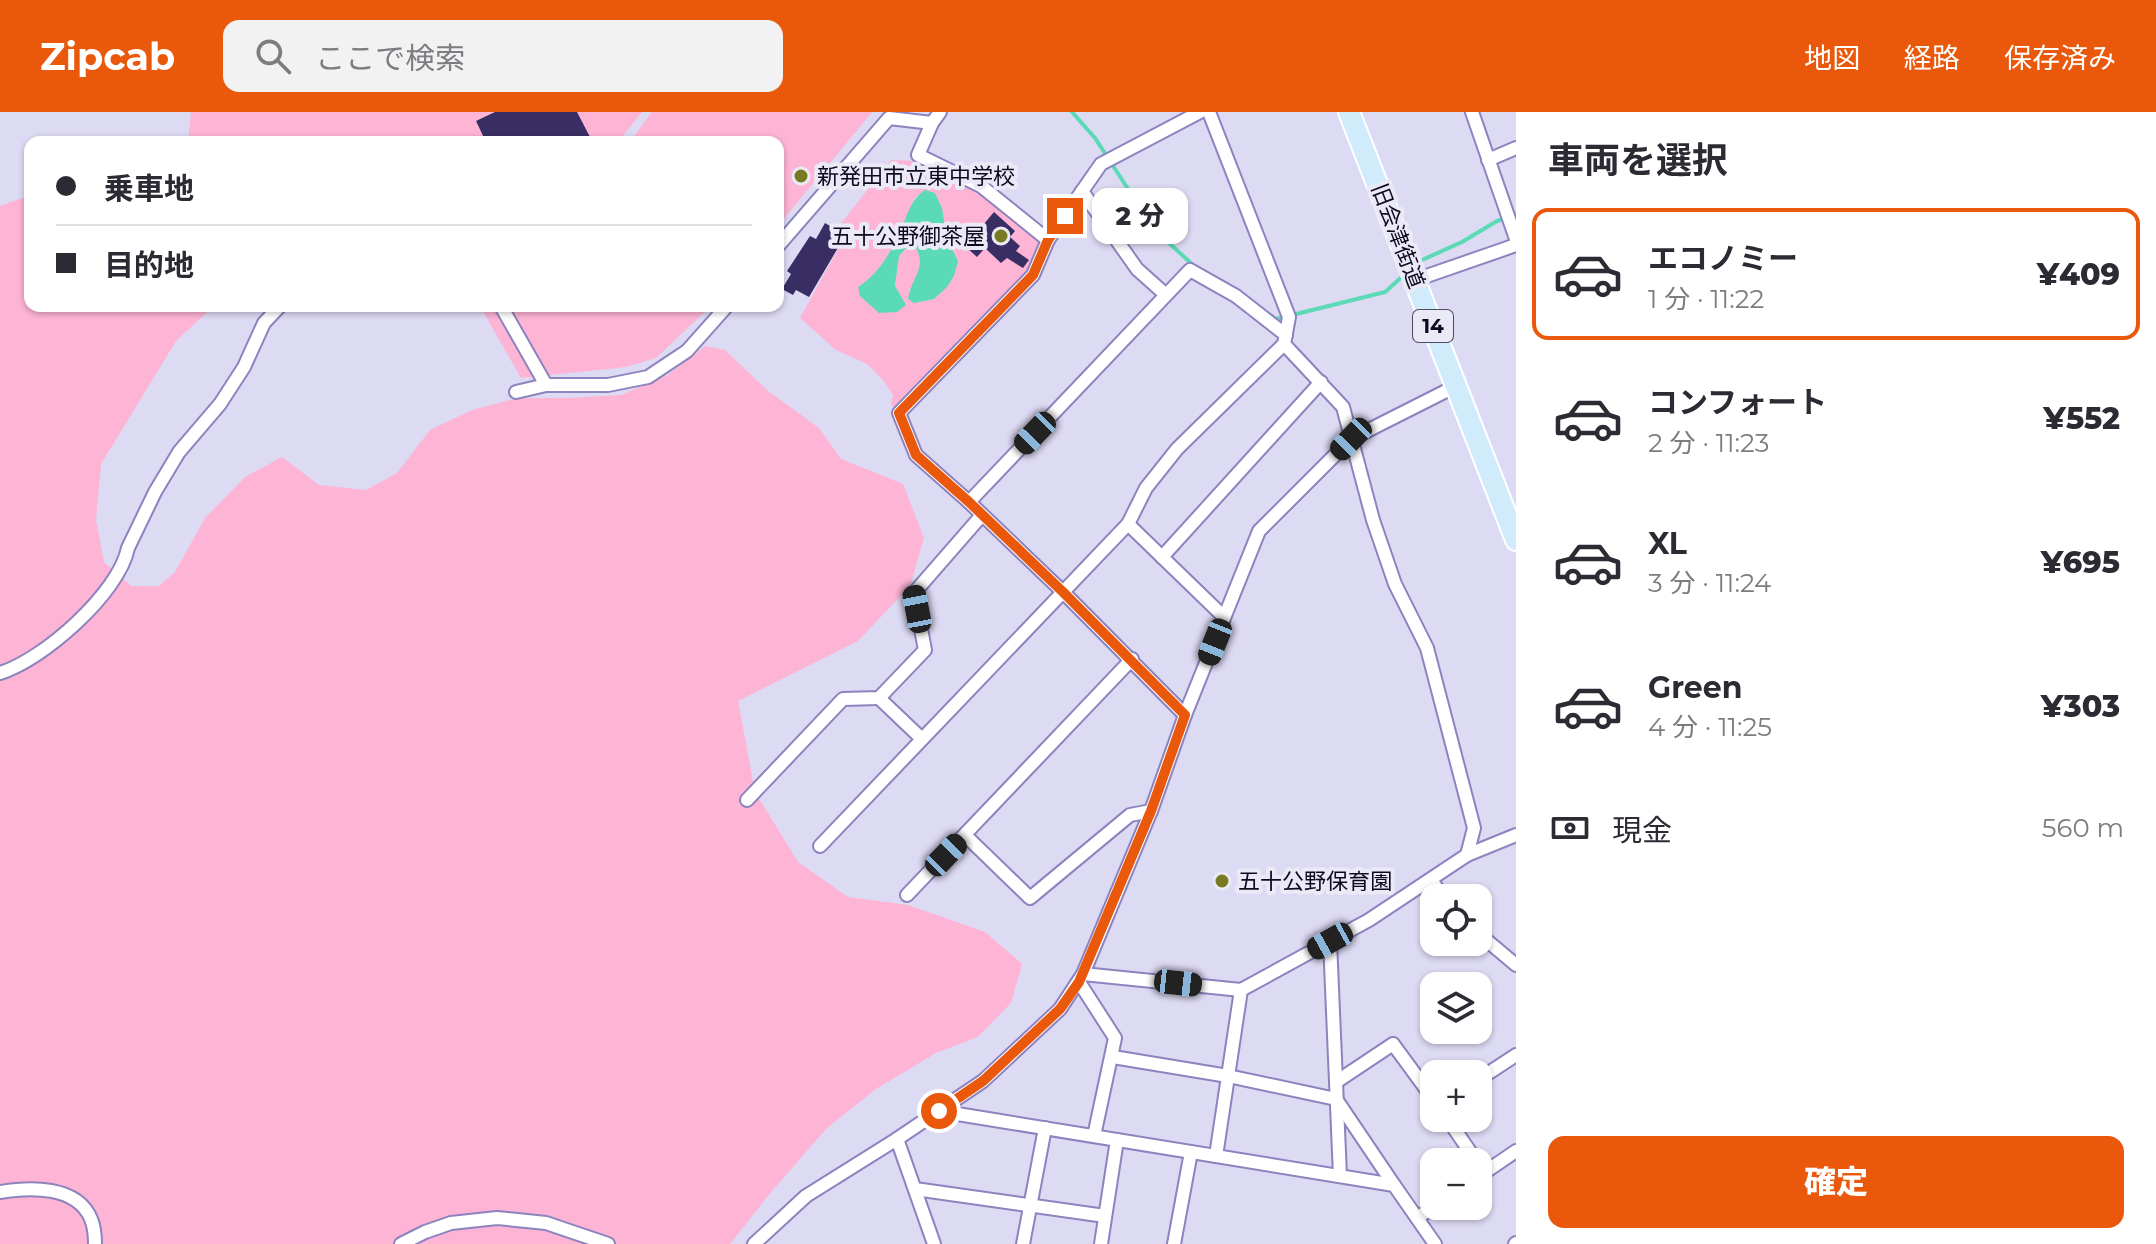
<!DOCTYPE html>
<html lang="ja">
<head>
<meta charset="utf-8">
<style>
	:root { --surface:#fff; --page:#f2f2f3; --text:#2b2b33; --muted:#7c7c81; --line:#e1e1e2; --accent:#ea580c }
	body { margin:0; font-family:Montserrat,"Noto Sans JP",sans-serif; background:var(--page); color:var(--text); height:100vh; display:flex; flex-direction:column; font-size:30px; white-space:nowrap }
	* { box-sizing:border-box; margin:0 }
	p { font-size:26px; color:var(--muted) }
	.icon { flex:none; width:44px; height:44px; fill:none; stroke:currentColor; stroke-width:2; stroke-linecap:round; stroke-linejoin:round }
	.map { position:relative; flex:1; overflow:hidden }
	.drawer { display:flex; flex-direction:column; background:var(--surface); width:640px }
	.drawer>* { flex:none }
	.top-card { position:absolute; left:24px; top:24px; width:760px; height:176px; border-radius:16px; box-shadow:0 2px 6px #0004; display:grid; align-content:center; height:176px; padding:0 32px; background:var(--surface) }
	.controls { position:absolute; left:1420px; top:772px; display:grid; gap:16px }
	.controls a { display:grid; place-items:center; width:72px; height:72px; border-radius:16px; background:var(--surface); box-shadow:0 2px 6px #0004; font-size:40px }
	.end { position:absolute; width:36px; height:36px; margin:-18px; border:10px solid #ea580c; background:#fff; box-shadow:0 0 0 4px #fff }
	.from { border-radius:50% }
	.bubble { position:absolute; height:56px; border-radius:16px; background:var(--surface); box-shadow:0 2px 6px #0004; font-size:26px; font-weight:800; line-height:56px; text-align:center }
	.car { position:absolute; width:24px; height:48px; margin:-24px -12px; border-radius:10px; box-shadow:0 0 6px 2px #0007; background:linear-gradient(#222 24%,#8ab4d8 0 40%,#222 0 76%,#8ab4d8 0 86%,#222 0) }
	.top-card b { display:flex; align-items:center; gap:28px; height:76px; font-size:30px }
	.top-card b+b { border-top:2px solid var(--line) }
	.top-card i { width:20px; height:20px; background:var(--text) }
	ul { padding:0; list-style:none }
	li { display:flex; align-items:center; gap:24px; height:132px; margin:0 16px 12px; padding:0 16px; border:4px solid transparent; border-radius:16px }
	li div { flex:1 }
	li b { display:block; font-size:30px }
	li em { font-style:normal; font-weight:800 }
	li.active { border-color:var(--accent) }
	li>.icon { width:72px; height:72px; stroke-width:1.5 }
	h2 { padding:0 32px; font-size:36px; line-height:96px }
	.pay { display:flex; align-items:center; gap:20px; height:88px; padding:0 32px; font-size:30px }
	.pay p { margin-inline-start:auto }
	.primary-button { display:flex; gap:16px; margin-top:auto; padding:16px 32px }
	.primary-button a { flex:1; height:92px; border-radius:16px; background:var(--accent); color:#fff; font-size:32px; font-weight:800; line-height:92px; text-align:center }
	header { display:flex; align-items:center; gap:48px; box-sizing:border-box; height:112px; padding:0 40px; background:var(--accent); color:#fff }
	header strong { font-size:38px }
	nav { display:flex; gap:44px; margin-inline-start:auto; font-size:28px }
	.search { width:560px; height:72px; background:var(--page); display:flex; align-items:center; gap:20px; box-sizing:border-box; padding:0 28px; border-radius:16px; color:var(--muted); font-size:30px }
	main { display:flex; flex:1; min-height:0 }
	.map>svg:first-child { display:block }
	.green { fill:#fdb4d5; fill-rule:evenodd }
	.water { fill:#5adab5 }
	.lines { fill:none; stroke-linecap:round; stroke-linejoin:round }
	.stream { stroke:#5adab5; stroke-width:4 }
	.building { fill:#392e63 }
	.minor-casing { stroke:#8c83bf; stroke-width:16 }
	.primary-casing { stroke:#fff; stroke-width:24 }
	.minor { stroke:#fff; stroke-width:12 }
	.primary { stroke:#d0ecfb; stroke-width:20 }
	.route { stroke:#ea580c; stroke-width:10 }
	.poi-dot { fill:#787a22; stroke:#eae9f6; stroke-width:3 }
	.labels { text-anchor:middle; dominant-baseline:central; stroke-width:8; stroke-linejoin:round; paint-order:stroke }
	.shield { fill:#eae9f6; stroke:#4f4c5f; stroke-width:2 }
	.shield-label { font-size:20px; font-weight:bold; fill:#0d091e }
	.poi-label { font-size:22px; fill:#0d091e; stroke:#eae9f6; text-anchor:start }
	.street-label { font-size:22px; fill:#0d091e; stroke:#eae9f6 }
</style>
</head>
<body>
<header>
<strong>Zipcab</strong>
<div class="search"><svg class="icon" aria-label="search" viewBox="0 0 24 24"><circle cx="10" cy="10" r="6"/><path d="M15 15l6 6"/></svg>ここで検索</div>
<nav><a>地図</a><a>経路</a><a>保存済み</a></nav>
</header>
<main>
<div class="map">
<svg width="1516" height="1132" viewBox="0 0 1516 1132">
	<rect width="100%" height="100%" fill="#dddaf4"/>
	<g class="green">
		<polygon points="191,0 642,0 618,30 188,30"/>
		<polygon points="652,0 872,0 778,114 778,30 630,30"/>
		<path d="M891 48 918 49 979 80 1040 130 1026 162 900 292 893 296 891 292 893 283 883 268 867 252 836 238 800 206 842 130 839 114ZM935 81 942 96 947 127 958 149 934 187 914 191 909 178C919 164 924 149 915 134L906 136 899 144 895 174 906 193 858 175C889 156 901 117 915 85Z"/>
		<polygon points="22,86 30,86 30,194 214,194 176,229 101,352 96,408 104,450 131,474 159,474 175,460 205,406 245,365 282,345 319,373 366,378 397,361 430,318 472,298 518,286 567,286 621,283 668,263 705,234 725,238 768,279 819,316 841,347 903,372 924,426 910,474 858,529 738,589 755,680 798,750 848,785 908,793 985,820 1022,852 1011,891 978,925 936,941 876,977 826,1017 772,1079 730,1132 0,1132 0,94"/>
		<polygon points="480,194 711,194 656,246 626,255 521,266"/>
	</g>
	<path class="water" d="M925 78 935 81 942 96 947 127 958 149 954 164 947 175 934 187 914 191 908 187C911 165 928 157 915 134L906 136 899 144 895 174 906 193 897 200 879 201 860 184 858 175C880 161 892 138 902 115 909 99 911 88 925 78Z"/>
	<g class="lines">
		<g class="stream">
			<polyline points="1072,0 1095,26 1154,117 1194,154"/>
			<polyline points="1417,152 1422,148 1462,130 1497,109 1504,107"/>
			<polyline points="1271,206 1276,207 1385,180 1404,163"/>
		</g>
	</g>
	<g class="building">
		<polygon points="495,0 577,0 590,25 580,30 486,30 476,9"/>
		<polygon points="994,100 1015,119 1010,125 1020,134 1016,139 1029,148 1023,156 1007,146 1001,151 985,136 977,145 967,136 985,115 983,113"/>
		<polygon points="825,111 837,118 833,124 842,129 809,185 796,178 793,183 782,177 791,162 787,159 810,124 816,127"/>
	</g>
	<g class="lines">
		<g class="minor-casing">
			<g id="minor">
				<polyline points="940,0 932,11 918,43 981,74 1048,128"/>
				<polyline points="1472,0 1516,127"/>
				<polyline points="1488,48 1516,36"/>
				<polyline points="1082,79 1137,157 1166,183"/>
				<polyline points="778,134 889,6 932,11"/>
				<polyline points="1415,168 1516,133"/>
				<polyline points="501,194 546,273"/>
				<polyline points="1284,232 1343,295 1373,408 1395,472 1427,536 1474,716 1467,743"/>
				<polyline points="516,280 546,273 608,273 648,265 687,239 727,194"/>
				<polyline points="969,390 1190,158 1236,184 1286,223"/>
				<polyline points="1128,412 1224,505"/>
				<polyline points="1162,445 1321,270"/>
				<path d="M0 561C43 548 119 481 128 436L155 380 179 340 220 292 244 255 264 211 280 194"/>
				<polyline points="879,586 922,627"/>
				<polyline points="1185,603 1063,480 969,390 916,343 899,301 1033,163 1048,128 1101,52 1200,0"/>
				<polyline points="747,688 843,587 879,586 925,538 914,481 982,403"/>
				<polyline points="965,723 1030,786 1130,703 1151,699"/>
				<polyline points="820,734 1128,412 1146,376 1177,337 1284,232 1289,205 1209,0"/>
				<polyline points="1431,768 1444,786"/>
				<polyline points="907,783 1132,547"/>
				<polyline points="1478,821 1516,853"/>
				<polyline points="1330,829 1340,1064"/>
				<polyline points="1083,862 1241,878 1369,808 1467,743 1516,723"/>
				<polyline points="1079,870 1115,926 1094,1024"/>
				<polyline points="1113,945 1228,964 1336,987 1394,1073"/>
				<polyline points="1478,968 1516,943"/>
				<polyline points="1336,970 1393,932 1434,988"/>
				<polyline points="939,999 1394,1073 1435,1132"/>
				<polyline points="1447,1006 1477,1050"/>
				<polyline points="897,1027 934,1132"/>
				<polyline points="1216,1044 1241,878"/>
				<polyline points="1478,1065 1516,1039"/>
				<polyline points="915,1077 1105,1104"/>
				<path d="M0 1080C29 1075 77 1073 91 1107 94 1114 95 1124 95 1132"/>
				<polyline points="1417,1106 1435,1094"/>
				<polyline points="401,1132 425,1120 451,1111 497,1106 546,1111 608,1132"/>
				<polyline points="754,1132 806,1084 897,1027 983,969 1060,897 1083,862 1151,699 1185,603 1259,419 1351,327 1456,274"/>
				<polyline points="1023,1132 1045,1016"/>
				<polyline points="1101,1132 1117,1028"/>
				<polyline points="1174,1132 1191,1040"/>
				<polyline points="1515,1132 1516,1131"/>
			</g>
		</g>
		<g class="primary-casing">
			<polyline id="primary" points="1349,0 1516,428"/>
		</g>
		<use href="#minor" class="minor"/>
		<use href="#primary" class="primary"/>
	</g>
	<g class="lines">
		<polyline class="route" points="939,999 983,969 1060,897 1079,870 1151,699 1185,603 1063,480 969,390 916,343 899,301 1033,163 1048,128 1065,104"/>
	</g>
	<g class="poi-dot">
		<circle cx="801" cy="64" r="8"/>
		<circle cx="1001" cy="124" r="8"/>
		<circle cx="1222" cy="769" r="8"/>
	</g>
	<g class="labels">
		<rect class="shield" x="1413" y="198" width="40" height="32" rx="6"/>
		<g class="shield-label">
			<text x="1433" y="214">14</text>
		</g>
		<g class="poi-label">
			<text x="817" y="64">新発田市立東中学校</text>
			<text x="985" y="124" text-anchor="end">五十公野御茶屋</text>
			<text x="1238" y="769">五十公野保育園</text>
		</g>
		<g class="street-label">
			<text transform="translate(1398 124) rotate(69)">旧会津街道</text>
		</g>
	</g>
</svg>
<div class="controls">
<a><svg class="icon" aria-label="locate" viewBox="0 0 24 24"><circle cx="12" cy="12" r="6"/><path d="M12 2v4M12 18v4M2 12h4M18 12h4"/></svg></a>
<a><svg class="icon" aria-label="layers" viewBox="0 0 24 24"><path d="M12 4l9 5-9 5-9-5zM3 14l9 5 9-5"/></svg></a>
<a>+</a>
<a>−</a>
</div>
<i class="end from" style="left:939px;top:999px"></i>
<i class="end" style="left:1065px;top:104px"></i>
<div class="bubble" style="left:1092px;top:76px;width:96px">2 分</div>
<i class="car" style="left:1035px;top:321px;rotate:224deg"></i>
<i class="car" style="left:1351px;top:327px;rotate:224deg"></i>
<i class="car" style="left:917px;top:497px;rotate:349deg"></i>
<i class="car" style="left:1215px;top:530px;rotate:202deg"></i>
<i class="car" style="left:946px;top:743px;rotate:44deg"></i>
<i class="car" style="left:1330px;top:829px;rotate:241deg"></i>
<i class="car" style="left:1178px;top:871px;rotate:96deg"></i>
<div class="top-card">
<b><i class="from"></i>乗車地</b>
<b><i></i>目的地</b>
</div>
</div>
<section class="drawer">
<h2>車両を選択</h2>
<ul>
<li class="active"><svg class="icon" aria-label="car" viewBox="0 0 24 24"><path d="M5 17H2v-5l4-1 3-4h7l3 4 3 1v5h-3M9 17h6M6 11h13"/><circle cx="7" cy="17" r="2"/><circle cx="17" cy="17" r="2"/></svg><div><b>エコノミー</b><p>1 分 · 11:22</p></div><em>¥409</em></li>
<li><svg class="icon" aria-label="car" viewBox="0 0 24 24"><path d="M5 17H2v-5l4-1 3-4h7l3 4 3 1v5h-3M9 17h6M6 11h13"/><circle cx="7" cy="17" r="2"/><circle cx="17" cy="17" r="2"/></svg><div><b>コンフォート</b><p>2 分 · 11:23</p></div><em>¥552</em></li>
<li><svg class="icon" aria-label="car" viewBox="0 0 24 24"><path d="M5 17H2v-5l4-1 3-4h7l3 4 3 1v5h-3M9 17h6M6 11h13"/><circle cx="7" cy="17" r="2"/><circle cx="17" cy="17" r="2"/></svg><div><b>XL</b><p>3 分 · 11:24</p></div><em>¥695</em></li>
<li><svg class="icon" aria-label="car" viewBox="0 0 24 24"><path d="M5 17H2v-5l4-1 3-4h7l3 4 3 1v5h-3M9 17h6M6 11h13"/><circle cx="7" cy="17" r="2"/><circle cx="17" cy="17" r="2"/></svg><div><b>Green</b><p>4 分 · 11:25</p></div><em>¥303</em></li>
</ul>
<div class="pay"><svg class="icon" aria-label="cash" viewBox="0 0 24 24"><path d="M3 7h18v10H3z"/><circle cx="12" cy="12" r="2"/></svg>現金<p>560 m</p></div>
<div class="primary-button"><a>確定</a></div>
</section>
</main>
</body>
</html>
